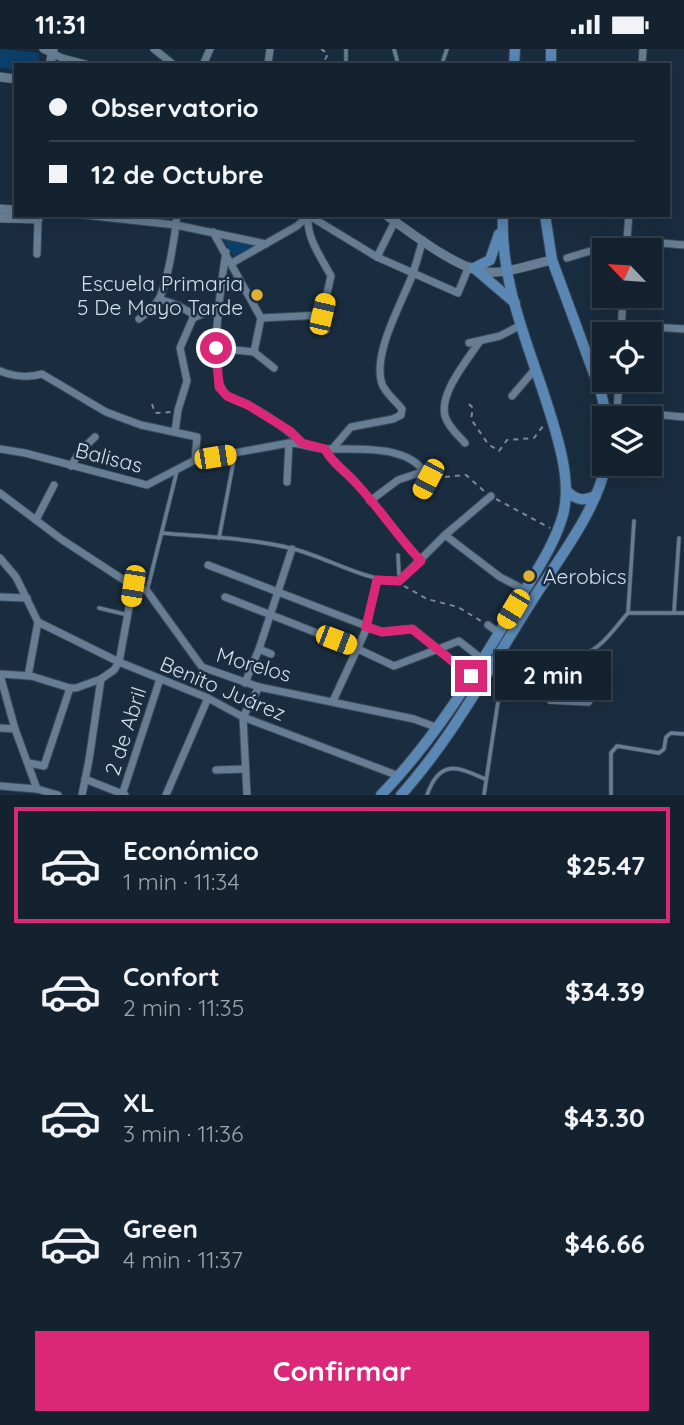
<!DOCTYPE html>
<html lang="es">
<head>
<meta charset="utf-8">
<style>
	:root { --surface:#142230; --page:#212f3c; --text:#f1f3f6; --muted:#9da4ab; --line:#333f4c; --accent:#db2777 }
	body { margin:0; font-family:Quicksand,sans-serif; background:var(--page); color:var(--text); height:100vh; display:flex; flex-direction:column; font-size:26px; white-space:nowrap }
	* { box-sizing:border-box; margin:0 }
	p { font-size:23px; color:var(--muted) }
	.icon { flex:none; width:38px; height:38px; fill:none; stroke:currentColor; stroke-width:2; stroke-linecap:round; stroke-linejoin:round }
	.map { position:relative; height:746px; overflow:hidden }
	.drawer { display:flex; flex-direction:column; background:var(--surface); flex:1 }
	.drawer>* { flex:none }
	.guide { position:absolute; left:14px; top:14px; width:656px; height:154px; border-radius:0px; box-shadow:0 4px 18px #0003,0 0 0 2px var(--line); display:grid; align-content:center; height:154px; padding:0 35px; background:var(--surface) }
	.needle { width:46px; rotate:295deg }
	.controls { position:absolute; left:592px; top:189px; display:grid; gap:14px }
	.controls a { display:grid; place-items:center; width:70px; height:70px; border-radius:0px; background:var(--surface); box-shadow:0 4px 18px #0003,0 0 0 2px var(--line); font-size:35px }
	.end { position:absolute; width:32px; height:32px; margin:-16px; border:9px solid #db2777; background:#fff; box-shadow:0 0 0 4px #fff }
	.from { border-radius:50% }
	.bubble { position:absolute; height:49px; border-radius:0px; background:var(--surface); box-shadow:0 4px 18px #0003,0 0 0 2px var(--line); font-size:23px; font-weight:800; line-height:49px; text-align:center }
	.car { position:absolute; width:21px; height:42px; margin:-21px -10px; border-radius:9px; box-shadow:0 0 5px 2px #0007; background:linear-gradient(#f5c518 24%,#345 0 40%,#f5c518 0 76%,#345 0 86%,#f5c518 0) }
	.guide b { display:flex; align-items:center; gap:24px; height:66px; font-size:26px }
	.guide b+b { border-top:2px solid var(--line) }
	.guide i { width:18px; height:18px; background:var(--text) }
	ul { padding:12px 0 0; list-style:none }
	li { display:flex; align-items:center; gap:21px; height:116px; margin:0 14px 10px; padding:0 21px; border:4px solid transparent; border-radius:0px }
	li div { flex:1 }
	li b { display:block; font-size:26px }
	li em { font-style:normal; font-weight:800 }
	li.current { border-color:var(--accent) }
	li>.icon { width:63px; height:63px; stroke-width:1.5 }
	.button { display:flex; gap:14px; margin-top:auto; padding:14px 35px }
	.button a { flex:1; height:80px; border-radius:0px; background:var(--accent); color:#fff; font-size:28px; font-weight:800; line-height:80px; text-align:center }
	.status { display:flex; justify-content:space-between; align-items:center; height:49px; padding:0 35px; background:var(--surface); direction:ltr }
	.status svg { height:19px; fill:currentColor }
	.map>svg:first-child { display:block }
	.green { fill:#0b3f6b }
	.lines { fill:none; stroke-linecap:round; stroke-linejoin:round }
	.service-casing { stroke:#3a4a59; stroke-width:5 }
	.minor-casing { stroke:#3a4a59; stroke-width:9 }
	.tertiary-casing { stroke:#3a4a59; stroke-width:10 }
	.primary-casing { stroke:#3a4a59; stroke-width:12 }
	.path { stroke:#7a8999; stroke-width:2; stroke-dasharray:5 5; stroke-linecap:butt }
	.service { stroke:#677d93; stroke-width:3.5 }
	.minor { stroke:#677d93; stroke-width:7 }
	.tertiary { stroke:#677d93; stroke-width:9 }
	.primary { stroke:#5a87b4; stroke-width:10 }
	.route { stroke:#db2777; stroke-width:9 }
	.poi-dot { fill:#dfb034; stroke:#1a2d40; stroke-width:2.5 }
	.labels { text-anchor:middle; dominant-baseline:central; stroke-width:5; stroke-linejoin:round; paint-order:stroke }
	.poi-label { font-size:21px; fill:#d3dfec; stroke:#1a2d40; text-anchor:end }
	.street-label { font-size:21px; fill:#d3dfec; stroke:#1a2d40 }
</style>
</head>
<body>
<div class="status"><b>11:31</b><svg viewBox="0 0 49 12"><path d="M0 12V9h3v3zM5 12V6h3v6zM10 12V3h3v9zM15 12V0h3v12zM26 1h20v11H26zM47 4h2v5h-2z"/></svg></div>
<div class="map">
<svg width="684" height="746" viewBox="0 0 684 746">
	<rect width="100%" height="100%" fill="#1a2d40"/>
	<g class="green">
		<polygon points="0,0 39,4 38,16 16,16 16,21 0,19"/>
		<polygon points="222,189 254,197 234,207"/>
	</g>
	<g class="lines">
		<g class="service-casing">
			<g id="service">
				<polyline points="394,0 397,11"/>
				<polyline points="442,15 447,0"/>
				<polyline points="346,16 346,0"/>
				<polyline points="325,400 329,409 356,433 420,510"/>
				<polyline points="425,422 432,413"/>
				<path d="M162 484C205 488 248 489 290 499 327 508 359 530 397 532"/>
				<polyline points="219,489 235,405"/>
				<polyline points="398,506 399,525 401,528"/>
				<polyline points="147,542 177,422"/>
				<polyline points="99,559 128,566"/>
				<polyline points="674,563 679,489"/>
				<polyline points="628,564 634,472"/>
				<polyline points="575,617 552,617 548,620 547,649 549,653 589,655 592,651 593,620 590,618 575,617 576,605"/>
				<path d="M492 619 502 626C533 588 548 613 583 605 601 601 617 576 628 564H684"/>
				<path d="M427 746C440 709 458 718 485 730"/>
				<polyline points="484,746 502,626"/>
				<polyline points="611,746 611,704 617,697 659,704 664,700 666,688 671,684 684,685"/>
			</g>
		</g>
		<g class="minor-casing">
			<g id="minor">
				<polyline points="43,0 62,9 89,16"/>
				<polyline points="154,0 174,16"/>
				<polyline points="203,16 210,0"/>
				<polyline points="268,16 270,0"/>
				<polyline points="642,16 643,0"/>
				<polyline points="84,166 176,176 266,195"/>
				<polyline points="308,166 377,208 458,244 469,217"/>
				<path d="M308 166C306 189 321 208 331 227L322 266"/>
				<polyline points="213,183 261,269 322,266"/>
				<polyline points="626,201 629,166"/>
				<path d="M226 203C222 230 205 332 228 347 234 351 242 353 248 356 267 366 286 379 301 394"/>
				<polyline points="37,205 38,170"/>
				<polyline points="377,208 395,172"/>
				<polyline points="567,209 627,191 684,196"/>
				<polyline points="232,214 297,177 308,167"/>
				<polyline points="159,250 177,256 193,265 193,269"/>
				<polyline points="322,266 326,281"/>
				<path d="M139 270C147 264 154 258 159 250 168 232 175 187 177 166"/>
				<polyline points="621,276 684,280"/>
				<polyline points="621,285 623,247"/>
				<polyline points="469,294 500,287 521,276"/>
				<polyline points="216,299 254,303"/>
				<polyline points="254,303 261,269"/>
				<polyline points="254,303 274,319"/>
				<path d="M0 322C15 328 27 329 42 325L106 363 141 376 197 388 195 411"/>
				<polyline points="619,331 617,362 684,368"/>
				<polyline points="512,347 536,319"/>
				<polyline points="175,383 178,361 187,332 180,299 193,269 205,264 218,263"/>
				<path d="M465 394C459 387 448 378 445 367 439 344 468 310 480 292"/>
				<path d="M333 399 351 378 393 370 401 366 402 360C395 351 386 345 382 335 372 306 401 255 412 227 416 216 419 203 423 191"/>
				<path d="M0 400 25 404 147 436 195 411 289 394C302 394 314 400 327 400 357 401 414 394 428 430L420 444"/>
				<polyline points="71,417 80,402 95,388"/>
				<polyline points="287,433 289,394"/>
				<polyline points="0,444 61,490 133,537 147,542 202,618 259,638 414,670 438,679"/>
				<polyline points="370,452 398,431 425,422"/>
				<polyline points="36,471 54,436"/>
				<polyline points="445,486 500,528 525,541"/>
				<polyline points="0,509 16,528 38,573 28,627"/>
				<polyline points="208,516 382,583 413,580 471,627"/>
				<polyline points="399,532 445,486 491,447"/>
				<polyline points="0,548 27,549"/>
				<polyline points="225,548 358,600 394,617 459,592 482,610"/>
				<polyline points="38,573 119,613 208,649 243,668 399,727"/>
				<polyline points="488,576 499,584"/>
				<polyline points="259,600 271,605"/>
				<polyline points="0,625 31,627 70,639 76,639 101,630 114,621 119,613 133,537"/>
				<polyline points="0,626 15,680 37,740"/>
				<polyline points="245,634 259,600 292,500"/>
				<polyline points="333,652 365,583 377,531"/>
				<polyline points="0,679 15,680"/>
				<polyline points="29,714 44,717 70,639"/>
				<polyline points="216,721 245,720"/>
				<polyline points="85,730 125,746"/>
				<polyline points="0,737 37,740 58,746"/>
				<polyline points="82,746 89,711 101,630"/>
				<polyline points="122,746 160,630"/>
				<polyline points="166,746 208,649"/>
				<polyline points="247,746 243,668 259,638"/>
			</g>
		</g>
		<g class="tertiary-casing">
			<g id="tertiary">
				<polyline points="50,16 53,0"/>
				<polyline points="0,28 16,30"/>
				<polyline points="0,160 16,161"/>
				<path d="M386 166C410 183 458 221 487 223 505 225 533 215 552 211"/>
				<polyline points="0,169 38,170 38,166"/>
			</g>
		</g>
		<g class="primary-casing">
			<g id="primary">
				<polyline points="514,16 515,0"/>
				<polyline points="551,16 551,0"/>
				<polyline points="545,166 552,211 601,344 607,369"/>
				<polyline points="474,219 490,211 499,185"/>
				<polyline points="474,219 515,254"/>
				<path d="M567 442C575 451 586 453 596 446"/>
				<path d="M381 746C437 688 478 619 519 551 535 524 554 497 563 466 568 447 566 427 562 408 545 328 499 250 503 166"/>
				<path d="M401 746C452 689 489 620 530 555 556 513 596 464 606 415"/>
			</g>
		</g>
		<g class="path">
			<polyline points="321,0 328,5 322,16"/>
			<polyline points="152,355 155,364 172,363"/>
			<polyline points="469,355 473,359 471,370 488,395 499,402 507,391 534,389 543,377"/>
			<polyline points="435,429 466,426 485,443"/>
			<polyline points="496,450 550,479"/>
			<polyline points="404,537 427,550 458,558 481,572"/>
		</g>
		<use href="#service" class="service"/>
		<use href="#minor" class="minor"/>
		<use href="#tertiary" class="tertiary"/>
		<use href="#primary" class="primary"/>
	</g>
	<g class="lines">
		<path class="route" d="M216 299 219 338 227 347 248 356 290 382 302 394 325 400C331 413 344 421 354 432 378 457 397 487 421 512L399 532 377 531 366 578 382 583 412 580 471 627"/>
	</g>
	<g class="poi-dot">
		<circle cx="257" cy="246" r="7"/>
		<circle cx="529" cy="527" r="7"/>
	</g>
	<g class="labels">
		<g class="poi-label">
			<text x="243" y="234">Escuela Primaria<tspan x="243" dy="24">5 De Mayo Tarde</tspan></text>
			<text x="543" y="527" text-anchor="start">Aerobics</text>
		</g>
		<g class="street-label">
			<text transform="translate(109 408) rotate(14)">Balisas</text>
			<text transform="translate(254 615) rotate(16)">Morelos</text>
			<text transform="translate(223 639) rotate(23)">Benito Juárez</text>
			<text transform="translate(125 682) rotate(-72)">2 de Abril</text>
		</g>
	</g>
</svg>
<div class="controls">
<a><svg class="needle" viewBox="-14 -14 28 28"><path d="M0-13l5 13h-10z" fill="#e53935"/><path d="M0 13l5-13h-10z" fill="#9da4ab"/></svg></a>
<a><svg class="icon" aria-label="locate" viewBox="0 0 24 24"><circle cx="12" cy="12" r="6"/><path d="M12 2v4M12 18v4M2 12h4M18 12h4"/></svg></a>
<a><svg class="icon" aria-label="layers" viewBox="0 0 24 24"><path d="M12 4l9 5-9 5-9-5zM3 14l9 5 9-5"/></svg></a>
</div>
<i class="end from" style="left:216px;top:299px"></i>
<i class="end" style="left:471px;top:627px"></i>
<div class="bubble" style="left:495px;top:602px;width:116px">2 min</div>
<i class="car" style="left:322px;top:265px;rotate:13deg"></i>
<i class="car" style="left:215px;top:408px;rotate:81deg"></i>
<i class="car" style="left:428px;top:430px;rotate:208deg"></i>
<i class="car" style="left:133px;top:537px;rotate:189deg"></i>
<i class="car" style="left:513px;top:560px;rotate:211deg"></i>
<i class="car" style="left:336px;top:591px;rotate:111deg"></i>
<div class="guide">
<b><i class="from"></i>Observatorio</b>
<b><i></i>12 de Octubre</b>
</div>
</div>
<section class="drawer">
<ul>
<li class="current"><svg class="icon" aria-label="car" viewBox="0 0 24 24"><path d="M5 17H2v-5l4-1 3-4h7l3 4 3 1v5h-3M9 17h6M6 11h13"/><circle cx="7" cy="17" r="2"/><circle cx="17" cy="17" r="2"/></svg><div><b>Económico</b><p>1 min · 11:34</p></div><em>$25.47</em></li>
<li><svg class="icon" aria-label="car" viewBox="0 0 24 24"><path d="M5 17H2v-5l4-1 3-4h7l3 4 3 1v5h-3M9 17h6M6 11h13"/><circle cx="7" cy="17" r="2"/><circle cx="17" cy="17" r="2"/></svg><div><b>Confort</b><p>2 min · 11:35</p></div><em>$34.39</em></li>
<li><svg class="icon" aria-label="car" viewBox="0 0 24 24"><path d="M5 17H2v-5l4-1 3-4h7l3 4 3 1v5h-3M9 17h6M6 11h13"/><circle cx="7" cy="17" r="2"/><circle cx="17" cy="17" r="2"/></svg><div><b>XL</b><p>3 min · 11:36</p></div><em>$43.30</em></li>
<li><svg class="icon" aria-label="car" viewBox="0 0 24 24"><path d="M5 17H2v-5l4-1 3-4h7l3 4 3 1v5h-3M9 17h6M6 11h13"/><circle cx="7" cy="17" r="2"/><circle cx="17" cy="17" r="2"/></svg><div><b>Green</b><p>4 min · 11:37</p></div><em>$46.66</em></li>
</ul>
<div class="button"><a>Confirmar</a></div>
</section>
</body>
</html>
